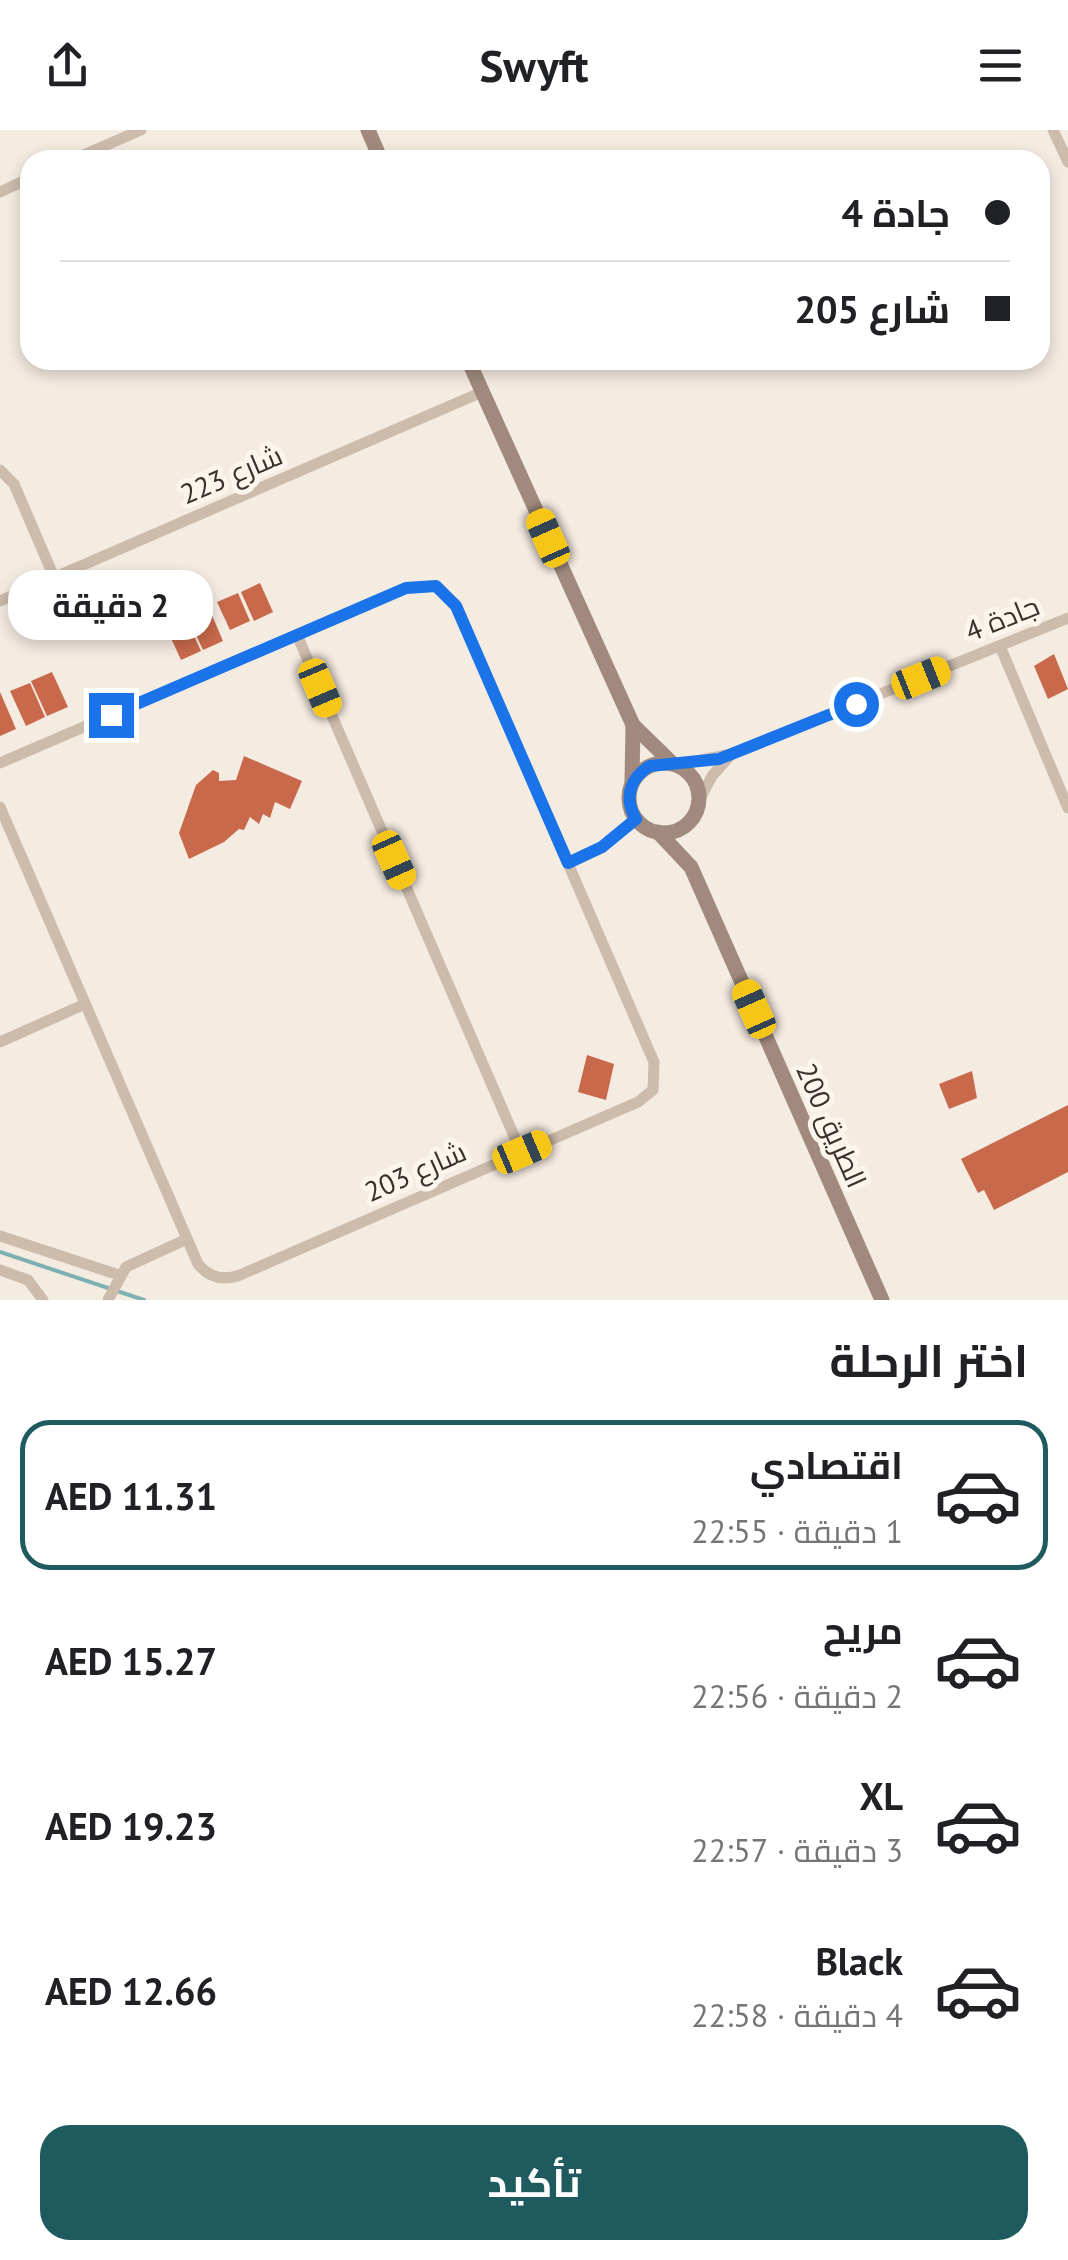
<!DOCTYPE html>
<html lang="ar">
<head>
<meta charset="utf-8">
<style>
	:root { --surface:#fff; --page:#f6f6f6; --text:#202124; --muted:#757577; --line:#e0e0e0; --accent:#1f5a5e }
	body { margin:0; font-family:"PT Sans",Cairo,sans-serif; background:var(--page); color:var(--text); direction:rtl; height:100vh; display:flex; flex-direction:column; font-size:38px; white-space:nowrap }
	* { box-sizing:border-box; margin:0 }
	p { font-size:32px; color:var(--muted) }
	.icon { flex:none; width:55px; height:55px; fill:none; stroke:currentColor; stroke-width:2; stroke-linecap:round; stroke-linejoin:round }
	.map { position:relative; height:1170px; overflow:hidden; direction:ltr }
	.details { display:flex; flex-direction:column; background:var(--surface); flex:1 }
	.details>* { flex:none }
	.hud { position:absolute; left:20px; top:20px; width:1030px; height:220px; border-radius:30px; box-shadow:0 5px 15px #0003; direction:rtl; display:grid; align-content:center; height:220px; padding:0 40px; background:var(--surface) }
	.end { position:absolute; width:45px; height:45px; margin:-22px; border:12px solid #1a73e8; background:#fff; box-shadow:0 0 0 5px #fff }
	.from { border-radius:50% }
	.bubble { position:absolute; height:70px; border-radius:30px; background:var(--surface); box-shadow:0 5px 15px #0003; font-size:32px; font-weight:700; line-height:70px; text-align:center; direction:rtl }
	.car { position:absolute; width:30px; height:60px; margin:-30px -15px; border-radius:12px; box-shadow:0 0 8px 2px #0007; background:linear-gradient(#f5c518 24%,#345 0 40%,#f5c518 0 76%,#345 0 86%,#f5c518 0) }
	.hud b { display:flex; align-items:center; gap:35px; height:95px; font-size:38px }
	.hud b+b { border-top:2px solid var(--line) }
	.hud i { width:25px; height:25px; background:var(--text) }
	ul { padding:0; list-style:none }
	li { display:flex; align-items:center; gap:30px; height:150px; margin:0 20px 15px; padding:0 20px; border:5px solid transparent; border-radius:30px }
	li div { flex:1 }
	li b { display:block; font-size:38px }
	li em { font-style:normal; font-weight:700 }
	li.active { border-color:var(--accent) }
	li>.icon { width:90px; height:90px; stroke-width:1.5 }
	h2 { padding:0 40px; font-size:45px; line-height:120px }
	.action { display:flex; gap:20px; margin-top:auto; padding:20px 40px }
	.action a { flex:1; height:115px; border-radius:30px; background:var(--accent); color:#fff; font-size:40px; font-weight:700; line-height:115px; text-align:center }
	header { display:flex; justify-content:space-between; align-items:center; height:130px; padding:0 40px; background:var(--surface); font-size:45px; font-weight:700 }
	.map>svg:first-child { display:block }
	.lines { fill:none; stroke-linecap:round; stroke-linejoin:round }
	.stream { stroke:#7fb0b2; stroke-width:4 }
	.building { fill:#c8694b }
	.street { stroke:#cdbbac; stroke-width:11 }
	.secondary { stroke:#a18a7d; stroke-width:15 }
	.route { stroke:#1a73e8; stroke-width:12 }
	.labels { text-anchor:middle; dominant-baseline:central; stroke-width:10; stroke-linejoin:round; paint-order:stroke }
	.street-label { font-size:28px; fill:#3b302b; stroke:#fbf5ee }
</style>
</head>
<body>
<header><svg class="icon" aria-label="menu" viewBox="0 0 24 24"><path d="M4 6h16M4 12h16M4 18h16"/></svg>Swyft<svg class="icon" aria-label="share" viewBox="0 0 24 24"><path d="M12 15V3M7 8l5-5 5 5M5 13v7h14v-7"/></svg></header>
<div class="map">
<svg width="1068" height="1170" viewBox="0 0 1068 1170">
	<rect width="100%" height="100%" fill="#f4ebe1"/>
	<g class="lines">
		<polyline class="stream" points="0,1122 144,1170"/>
	</g>
	<g class="building">
		<polygon points="260,453 273,482 254,491 241,462"/>
		<polygon points="238,463 250,491 230,500 217,472"/>
		<polygon points="208,476 223,511 203,520 187,485"/>
		<polygon points="185,486 201,521 181,530 165,495"/>
		<polygon points="1054,524 1068,559 1048,569 1034,536"/>
		<polygon points="52,542 68,577 47,586 31,551"/>
		<polygon points="30,553 45,587 26,596 10,561"/>
		<polygon points="0,562 16,599 0,606"/>
		<polygon points="244,626 302,651 290,679 275,672 270,688 263,684 259,694 250,687 244,700 239,699 224,712 189,729 179,703 196,655 213,640 219,643 219,651 236,650"/>
		<polygon points="587,925 614,934 606,970 578,962"/>
		<polygon points="972,941 977,968 949,979 939,954"/>
		<polygon points="1068,975 1068,1042 994,1080 984,1060 978,1063 961,1029"/>
	</g>
	<g class="lines">
		<g class="street">
			<polyline points="1053,0 1068,32"/>
			<polyline points="72,30 141,0"/>
			<polyline points="0,62 30,48"/>
			<polyline points="0,340 14,354 54,447"/>
			<polyline points="0,471 482,262"/>
			<polyline points="297,505 521,1022"/>
			<polyline points="1000,516 1068,678"/>
			<path d="M0 633 406 458 436 456 456 475 654 932 653 960 638 972 240 1145C223 1151 209 1148 198 1134L0 677"/>
			<polyline points="676,635 732,624 1068,488"/>
			<polyline points="698,673 712,646 729,627"/>
			<polyline points="568,733 602,717 636,689"/>
			<polyline points="0,912 85,874"/>
			<polyline points="0,1106 119,1145"/>
			<polyline points="0,1140 28,1150 43,1170"/>
			<polyline points="108,1170 126,1137 187,1109"/>
		</g>
		<g class="secondary">
			<polyline points="368,0 381,30"/>
			<polyline points="468,230 633,595 673,634"/>
			<circle cx="664" cy="668" r="35"/>
			<polyline points="632,651 633,595"/>
			<polyline points="658,702 691,737 882,1170"/>
		</g>
	</g>
	<g class="lines">
		<path class="route" d="M111 585 406 458 436 456 456 476 568 733 602 717 636 689C624 669 629 648 650 636L719 629 856 574"/>
	</g>
	<g class="labels">
		<g class="street-label">
			<text transform="translate(231 344) rotate(-23)">شارع 223</text>
			<text transform="translate(1002 488) rotate(-22)">جادة 4</text>
			<text transform="translate(832 995) rotate(66)">الطريق 200</text>
			<text transform="translate(415 1041) rotate(-24)">شارع 203</text>
		</g>
	</g>
</svg>
<i class="end from" style="left:856px;top:574px"></i>
<i class="end" style="left:111px;top:585px"></i>
<div class="bubble" style="left:8px;top:440px;width:205px">2 دقيقة</div>
<i class="car" style="left:548px;top:408px;rotate:336deg"></i>
<i class="car" style="left:921px;top:548px;rotate:68deg"></i>
<i class="car" style="left:320px;top:558px;rotate:157deg"></i>
<i class="car" style="left:394px;top:730px;rotate:156deg"></i>
<i class="car" style="left:754px;top:879px;rotate:336deg"></i>
<i class="car" style="left:522px;top:1022px;rotate:67deg"></i>
<div class="hud">
<b><i class="from"></i>جادة 4</b>
<b><i></i>شارع 205</b>
</div>
</div>
<section class="details">
<h2>اختر الرحلة</h2>
<ul>
<li class="active"><svg class="icon" aria-label="car" viewBox="0 0 24 24"><path d="M5 17H2v-5l4-1 3-4h7l3 4 3 1v5h-3M9 17h6M6 11h13"/><circle cx="7" cy="17" r="2"/><circle cx="17" cy="17" r="2"/></svg><div><b>اقتصادي</b><p>1 دقيقة · 22:55</p></div><em>AED 11.31</em></li>
<li><svg class="icon" aria-label="car" viewBox="0 0 24 24"><path d="M5 17H2v-5l4-1 3-4h7l3 4 3 1v5h-3M9 17h6M6 11h13"/><circle cx="7" cy="17" r="2"/><circle cx="17" cy="17" r="2"/></svg><div><b>مريح</b><p>2 دقيقة · 22:56</p></div><em>AED 15.27</em></li>
<li><svg class="icon" aria-label="car" viewBox="0 0 24 24"><path d="M5 17H2v-5l4-1 3-4h7l3 4 3 1v5h-3M9 17h6M6 11h13"/><circle cx="7" cy="17" r="2"/><circle cx="17" cy="17" r="2"/></svg><div><b>XL</b><p>3 دقيقة · 22:57</p></div><em>AED 19.23</em></li>
<li><svg class="icon" aria-label="car" viewBox="0 0 24 24"><path d="M5 17H2v-5l4-1 3-4h7l3 4 3 1v5h-3M9 17h6M6 11h13"/><circle cx="7" cy="17" r="2"/><circle cx="17" cy="17" r="2"/></svg><div><b>Black</b><p>4 دقيقة · 22:58</p></div><em>AED 12.66</em></li>
</ul>
<div class="action"><a>تأكيد</a></div>
</section>
</body>
</html>
